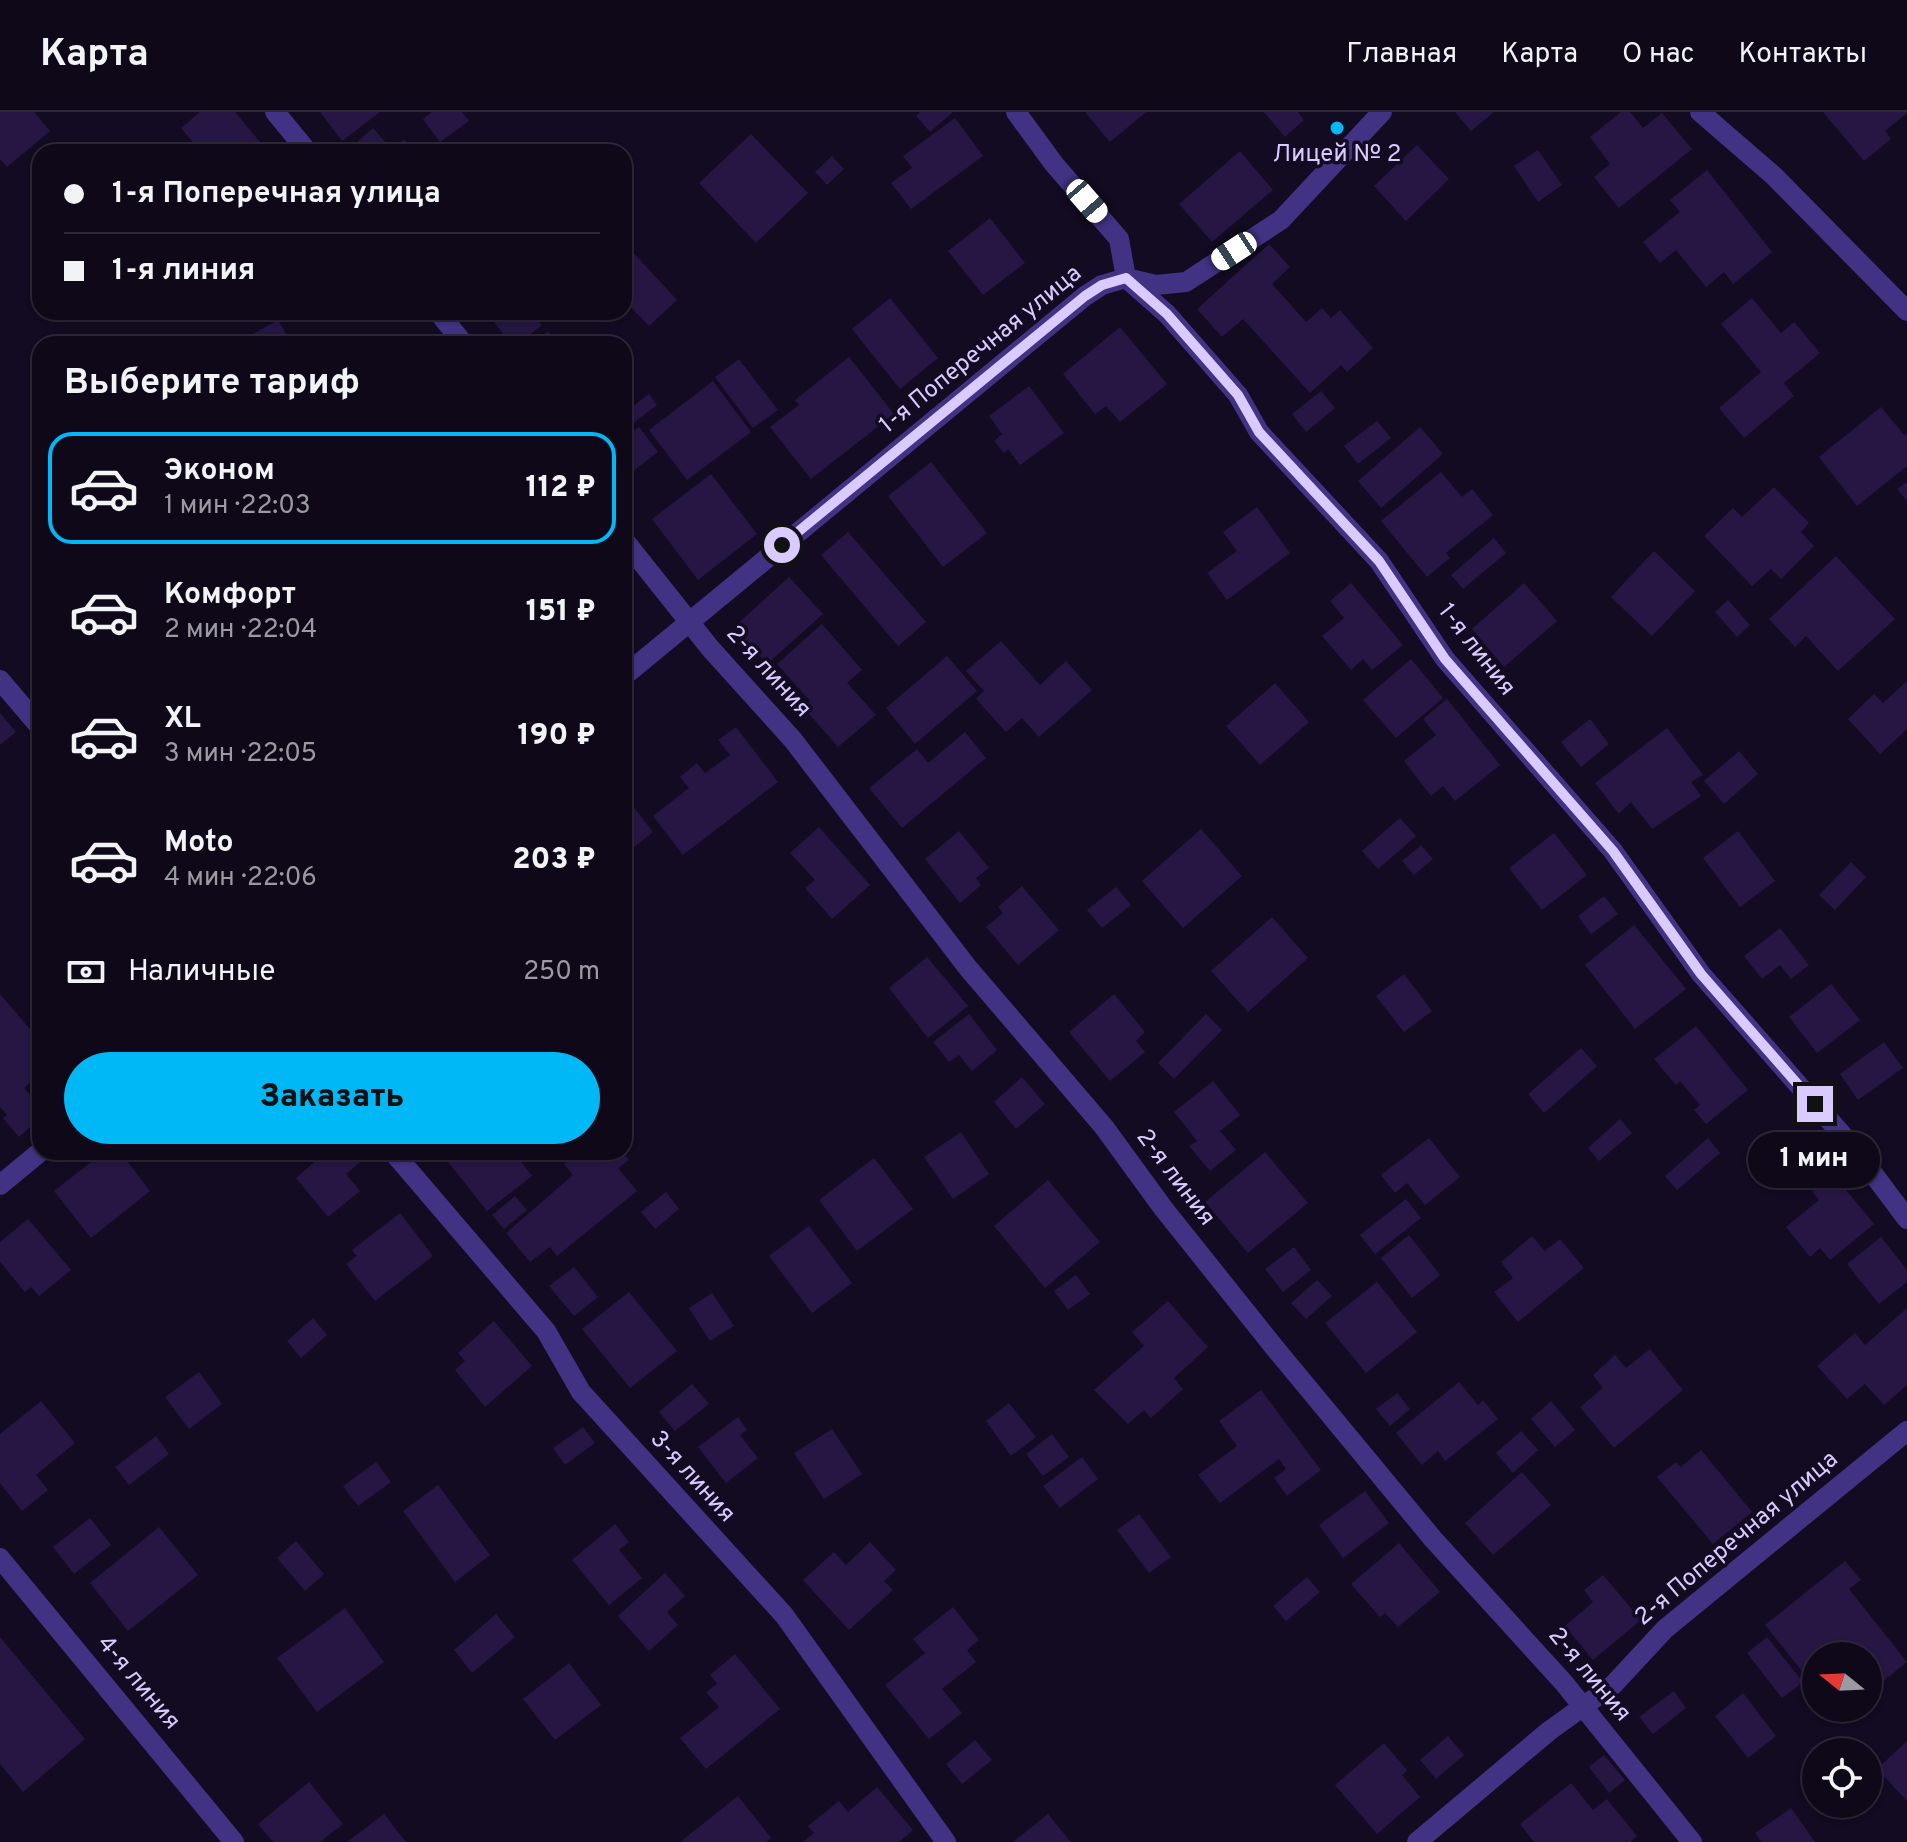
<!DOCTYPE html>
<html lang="ru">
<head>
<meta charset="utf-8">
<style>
	:root { --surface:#0e0819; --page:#1c1626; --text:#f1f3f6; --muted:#9b9aa2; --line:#2e2938; --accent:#00b8f6 }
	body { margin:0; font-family:Overpass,sans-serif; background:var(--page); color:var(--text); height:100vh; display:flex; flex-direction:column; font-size:30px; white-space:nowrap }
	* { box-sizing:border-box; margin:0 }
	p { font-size:26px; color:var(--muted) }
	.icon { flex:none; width:44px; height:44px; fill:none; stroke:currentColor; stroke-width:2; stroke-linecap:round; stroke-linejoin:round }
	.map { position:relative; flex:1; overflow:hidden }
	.sheet { position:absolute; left:32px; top:224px; width:600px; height:824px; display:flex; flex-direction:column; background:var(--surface); border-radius:24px; box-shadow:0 2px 6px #0004,0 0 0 2px var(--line) }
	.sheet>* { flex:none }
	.top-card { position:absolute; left:32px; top:32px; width:600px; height:176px; border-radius:24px; box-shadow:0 2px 6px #0004,0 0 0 2px var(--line); display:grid; align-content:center; height:176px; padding:0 32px; background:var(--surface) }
	.needle { width:52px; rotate:288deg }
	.fabs { position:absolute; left:1802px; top:1530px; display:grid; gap:16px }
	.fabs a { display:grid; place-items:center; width:80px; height:80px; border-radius:50%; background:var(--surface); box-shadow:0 2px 6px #0004,0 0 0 2px var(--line); font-size:40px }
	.end { position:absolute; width:36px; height:36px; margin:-18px; border:10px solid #d9cbff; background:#111; box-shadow:0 0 0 4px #111 }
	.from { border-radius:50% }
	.bubble { position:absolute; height:56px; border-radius:28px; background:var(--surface); box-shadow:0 2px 6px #0004,0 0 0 2px var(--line); font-size:26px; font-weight:800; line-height:56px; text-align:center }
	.car { position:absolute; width:24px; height:48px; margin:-24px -12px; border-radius:10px; box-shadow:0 0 6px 2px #0007; background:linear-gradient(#fff 24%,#345 0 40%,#fff 0 76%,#345 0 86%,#fff 0) }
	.top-card b { display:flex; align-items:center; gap:28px; height:76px; font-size:30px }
	.top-card b+b { border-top:2px solid var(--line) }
	.top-card i { width:20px; height:20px; background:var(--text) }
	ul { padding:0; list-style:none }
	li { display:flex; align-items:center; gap:24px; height:112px; margin:0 16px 12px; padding:0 16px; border:4px solid transparent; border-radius:24px }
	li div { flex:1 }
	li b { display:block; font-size:30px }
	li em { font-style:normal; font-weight:800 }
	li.current { border-color:var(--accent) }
	li>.icon { width:72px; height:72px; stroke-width:1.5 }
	h2 { padding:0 32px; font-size:36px; line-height:96px }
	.pay { display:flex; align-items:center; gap:20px; height:88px; padding:0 32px; font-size:30px }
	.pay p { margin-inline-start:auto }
	.primary-button { display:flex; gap:16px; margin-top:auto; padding:16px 32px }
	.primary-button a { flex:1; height:92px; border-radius:48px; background:var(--accent); color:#111; font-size:32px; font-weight:800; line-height:92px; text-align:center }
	header { display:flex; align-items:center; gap:48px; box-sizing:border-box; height:112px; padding:0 40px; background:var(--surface); border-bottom:2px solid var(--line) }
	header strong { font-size:38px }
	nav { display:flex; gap:44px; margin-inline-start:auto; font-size:28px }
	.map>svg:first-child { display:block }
	.building { fill:#261643 }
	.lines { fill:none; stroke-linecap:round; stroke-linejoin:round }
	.minor { stroke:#423284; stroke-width:20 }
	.route { stroke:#d9cbff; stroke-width:10 }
	.poi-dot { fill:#00b8f6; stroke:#120b21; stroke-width:3 }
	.labels { text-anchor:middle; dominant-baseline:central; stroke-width:7; stroke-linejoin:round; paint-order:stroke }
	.poi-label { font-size:24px; fill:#d9cbff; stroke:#120b21 }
	.street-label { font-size:24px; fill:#d9cbff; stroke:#120b21 }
</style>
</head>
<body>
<header>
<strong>Карта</strong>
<nav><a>Главная</a><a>Карта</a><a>О нас</a><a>Контакты</a></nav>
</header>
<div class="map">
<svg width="1907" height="1730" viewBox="0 0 1907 1730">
	<rect width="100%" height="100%" fill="#120b21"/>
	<g class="building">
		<polygon points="0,0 34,0 50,19 7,55 0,47"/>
		<polygon points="200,0 235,0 265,36 259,40 201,40 181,16"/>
		<polygon points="320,0 380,0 342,29"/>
		<polygon points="432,0 462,0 469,9 440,30 423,7"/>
		<polygon points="920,0 953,0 930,20 916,4"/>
		<polygon points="1085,0 1146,0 1110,30"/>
		<polygon points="1264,0 1298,0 1304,8 1285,25"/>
		<polygon points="1455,0 1494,0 1471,19"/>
		<polygon points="1621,0 1630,0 1643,16 1662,1 1692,37 1619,96 1594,65 1610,52 1590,25"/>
		<polygon points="1823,0 1907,0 1907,1 1885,19 1891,27 1864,49"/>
		<polygon points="955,6 983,44 911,97 891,71 912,56 903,44"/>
		<polygon points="373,16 387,32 378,40 352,40 349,37"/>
		<polygon points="751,22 808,81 756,131 699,71"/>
		<polygon points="404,27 414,40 389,40"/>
		<polygon points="1417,33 1449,67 1406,109 1374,74"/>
		<polygon points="1538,38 1562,73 1538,90 1514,54"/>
		<polygon points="1240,39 1273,78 1212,130 1179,92"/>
		<polygon points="832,44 844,57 827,73 815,60"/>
		<polygon points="1707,58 1772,140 1733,172 1724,160 1706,175 1676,138 1660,151 1643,130 1680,100 1670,88"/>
		<polygon points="990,106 1025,151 983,183 948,139"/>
		<polygon points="1269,132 1290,155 1272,172 1306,210 1322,196 1331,206 1340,198 1373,236 1347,260 1341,253 1310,281 1243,207 1222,225 1197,197"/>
		<polygon points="629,136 677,188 649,214 624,188 624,140"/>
		<polygon points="890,186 938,246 900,277 852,217"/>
		<polygon points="1752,186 1781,221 1794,210 1820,241 1784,271 1794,284 1744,326 1719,296 1761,260 1721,212"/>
		<polygon points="495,200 531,200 542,213 518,232 511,232 490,205"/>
		<polygon points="278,208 290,229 259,232 253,222"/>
		<polygon points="1120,215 1167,272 1120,310 1106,294 1095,302 1063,262"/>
		<polygon points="548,219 559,232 532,232"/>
		<polygon points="849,245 894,302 811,367 770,315 799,293 795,288"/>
		<polygon points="739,247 778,298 753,316 715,265"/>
		<polygon points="713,269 751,320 687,368 649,318"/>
		<polygon points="1029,274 1064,321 1020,353 1008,337 1004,341 994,329 1002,322 989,304"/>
		<polygon points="1321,279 1335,296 1306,320 1292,302"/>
		<polygon points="649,282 657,293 628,315 624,301"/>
		<polygon points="1881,295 1904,323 1907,321 1907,354 1857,394 1819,345"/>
		<polygon points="1377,309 1391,326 1358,352 1344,334"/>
		<polygon points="639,315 658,340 624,366 624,326"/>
		<polygon points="1420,315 1443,342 1381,396 1358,369"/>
		<polygon points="931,350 987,421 943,455 888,384"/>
		<polygon points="1441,360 1462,385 1472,377 1493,403 1446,441 1450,446 1427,465 1381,409"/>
		<polygon points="711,362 757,422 698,468 652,407"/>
		<polygon points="1907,370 1907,389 1897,377"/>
		<polygon points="1774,375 1809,411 1801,420 1814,434 1781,467 1771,457 1752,474 1704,424 1733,396 1742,405"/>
		<polygon points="1257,395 1290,441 1227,488 1207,461 1237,439 1223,420"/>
		<polygon points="848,420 926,510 898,534 821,443"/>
		<polygon points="1494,426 1506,441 1463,477 1451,463"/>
		<polygon points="1654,439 1695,479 1652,524 1611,485"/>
		<polygon points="1836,444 1895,507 1838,559 1806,524 1795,535 1769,507"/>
		<polygon points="789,465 823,502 767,552 734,515"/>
		<polygon points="1351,471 1403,533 1372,558 1363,547 1351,558 1322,524 1344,506 1330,489"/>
		<polygon points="1524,471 1557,509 1504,555 1472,517"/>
		<polygon points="1728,488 1750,513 1737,525 1715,500"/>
		<polygon points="822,512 862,558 847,571 876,603 838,635 803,595 810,589 777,552"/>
		<polygon points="1001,529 1040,573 1066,549 1092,578 1039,625 1022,606 1006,620 976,587 984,579 966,559"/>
		<polygon points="947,544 977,579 915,632 886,596"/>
		<polygon points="1411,547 1443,586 1396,626 1363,588"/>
		<polygon points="1907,569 1907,617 1880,642 1848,607 1874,582 1883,591"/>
		<polygon points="1275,571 1309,610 1260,653 1226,614"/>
		<polygon points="1447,587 1500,653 1455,689 1443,674 1431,684 1404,649 1436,623 1423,607"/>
		<polygon points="0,601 16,620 0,633"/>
		<polygon points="1590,607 1609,632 1581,655 1561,630"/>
		<polygon points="736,615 778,670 683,743 653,704 689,676 680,665 697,651 705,661 730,643 718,628"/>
		<polygon points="1667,616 1703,663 1691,670 1701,684 1652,717 1631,690 1619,702 1595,671"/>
		<polygon points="965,620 986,646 902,716 869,676 917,637 928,651"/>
		<polygon points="1739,639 1758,662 1724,692 1704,669"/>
		<polygon points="624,683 653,720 624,743"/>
		<polygon points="1400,706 1416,724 1378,757 1362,739"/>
		<polygon points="819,715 870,773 832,807 805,776 815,768 790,741"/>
		<polygon points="1201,717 1242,764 1183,816 1142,769"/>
		<polygon points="959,719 989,756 976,766 981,773 960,791 925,747"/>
		<polygon points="1738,719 1775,769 1740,795 1703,746"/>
		<polygon points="1554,721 1587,763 1542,798 1509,756"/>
		<polygon points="1421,733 1433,747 1414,763 1402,749"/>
		<polygon points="1851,750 1866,765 1835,798 1819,783"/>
		<polygon points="1022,774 1059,818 1018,853 986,815 1003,801 998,795"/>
		<polygon points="1116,775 1131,793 1102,816 1087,798"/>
		<polygon points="1604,784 1618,802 1591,822 1578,804"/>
		<polygon points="1272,805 1308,846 1248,900 1211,859"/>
		<polygon points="1634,813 1686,877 1635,917 1585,853"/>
		<polygon points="1780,816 1809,853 1791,867 1780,853 1762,867 1744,844"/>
		<polygon points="927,845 968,894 928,926 889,876"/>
		<polygon points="1404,862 1432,899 1404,920 1376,884"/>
		<polygon points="1831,872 1860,908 1817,941 1789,905"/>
		<polygon points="0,882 40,929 40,962 24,976 39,993 30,1001 37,1009 19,1025 3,1006 7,1003 0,995"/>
		<polygon points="1114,882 1145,920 1136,929 1145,940 1110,969 1069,920"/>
		<polygon points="969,902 997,938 972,959 959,943 949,950 933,930"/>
		<polygon points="1206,902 1222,918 1174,967 1158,951"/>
		<polygon points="1696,914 1748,978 1706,1012 1694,998 1700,993 1680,969 1676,973 1654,947"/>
		<polygon points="1884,930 1903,956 1858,988 1840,962"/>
		<polygon points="1581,936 1597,954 1544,1001 1528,982"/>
		<polygon points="1022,965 1045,992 1016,1017 994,990"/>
		<polygon points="1213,969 1240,1003 1220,1019 1236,1038 1210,1059 1189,1034 1197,1029 1174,1000"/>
		<polygon points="1620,1007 1632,1021 1599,1049 1588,1036"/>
		<polygon points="961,1020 989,1062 953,1087 924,1045"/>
		<polygon points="1429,1026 1460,1065 1425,1093 1407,1071 1395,1081 1381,1063"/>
		<polygon points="1708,1026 1720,1041 1677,1078 1665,1064"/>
		<polygon points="104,1040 120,1040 150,1079 91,1126 54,1079"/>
		<polygon points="326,1040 358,1040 364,1047 346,1062 360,1079 328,1105 296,1066"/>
		<polygon points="440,1040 514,1040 532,1064 487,1099"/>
		<polygon points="579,1040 622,1040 629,1048 618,1056 637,1079 557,1144 550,1135 530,1150 506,1121 573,1063 564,1052"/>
		<polygon points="1265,1040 1308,1091 1248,1141 1205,1090"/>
		<polygon points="874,1046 913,1097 857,1139 819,1088"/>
		<polygon points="1833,1062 1874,1112 1830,1148 1820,1136 1810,1145 1786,1115 1819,1088 1812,1079"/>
		<polygon points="1048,1068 1100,1130 1045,1176 994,1114"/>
		<polygon points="666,1080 679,1097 655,1117 641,1100"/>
		<polygon points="515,1084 527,1098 504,1117 492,1103"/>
		<polygon points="1406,1087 1421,1106 1375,1142 1360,1123"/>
		<polygon points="400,1101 433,1144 375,1189 346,1152 357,1144 352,1138"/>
		<polygon points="28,1107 71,1158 39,1184 31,1175 25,1180 0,1150 0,1130"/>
		<polygon points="809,1114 852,1171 812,1201 769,1144"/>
		<polygon points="1409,1123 1440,1163 1412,1186 1381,1146"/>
		<polygon points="1532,1124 1545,1139 1560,1127 1584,1156 1518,1210 1494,1180 1513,1166 1501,1150"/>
		<polygon points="1881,1125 1907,1158 1907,1170 1879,1192 1847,1152"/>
		<polygon points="1294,1135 1311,1158 1283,1180 1265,1157"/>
		<polygon points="574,1155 598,1185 574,1204 549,1174"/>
		<polygon points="1076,1163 1090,1182 1068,1198 1054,1179"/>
		<polygon points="1317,1168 1332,1184 1306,1207 1291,1191"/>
		<polygon points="1377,1170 1417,1220 1366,1261 1325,1211"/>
		<polygon points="629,1180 677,1239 630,1276 582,1217"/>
		<polygon points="712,1181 734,1214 710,1229 689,1196"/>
		<polygon points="1168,1189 1208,1235 1174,1266 1183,1277 1151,1306 1144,1298 1128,1312 1094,1278 1144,1234 1132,1220"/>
		<polygon points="1907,1196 1907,1273 1884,1293 1865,1272 1847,1287 1817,1254 1855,1221 1865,1233"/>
		<polygon points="313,1206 327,1223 301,1246 287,1229"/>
		<polygon points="494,1209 532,1254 485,1295 455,1258 465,1249 458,1241"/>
		<polygon points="1650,1237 1683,1278 1614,1336 1580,1295 1603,1276 1593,1263 1615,1243 1626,1256"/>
		<polygon points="199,1260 222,1292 189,1317 165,1285"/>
		<polygon points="1459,1270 1478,1293 1483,1288 1498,1307 1445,1349 1438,1339 1422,1353 1396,1321"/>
		<polygon points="692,1272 709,1292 675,1319 659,1300"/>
		<polygon points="1261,1278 1321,1358 1287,1384 1274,1366 1286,1357 1279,1347 1220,1391 1198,1363 1237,1334 1219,1309"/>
		<polygon points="1397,1281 1410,1297 1390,1314 1376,1297"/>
		<polygon points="41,1289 75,1331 36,1363 48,1378 22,1399 0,1371 0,1322"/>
		<polygon points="1551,1289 1575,1318 1555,1335 1531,1307"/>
		<polygon points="1009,1291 1036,1325 1011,1344 986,1309"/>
		<polygon points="738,1305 747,1318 740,1323 758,1346 726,1371 698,1335"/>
		<polygon points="583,1315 595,1331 565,1353 553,1336"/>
		<polygon points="832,1317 862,1362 824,1387 794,1341"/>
		<polygon points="1521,1319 1538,1338 1513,1361 1496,1341"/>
		<polygon points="1052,1322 1069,1345 1043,1364 1026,1342"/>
		<polygon points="156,1324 169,1342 129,1373 115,1355"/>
		<polygon points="1701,1338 1752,1400 1713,1432 1657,1365 1676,1350 1681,1355"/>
		<polygon points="1082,1345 1098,1367 1060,1396 1043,1374"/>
		<polygon points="376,1350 391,1370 358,1394 343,1374"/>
		<polygon points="1522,1360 1551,1393 1493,1443 1465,1411"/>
		<polygon points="438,1373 490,1443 455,1470 403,1399"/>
		<polygon points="1365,1379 1389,1411 1343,1446 1319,1413"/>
		<polygon points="1139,1402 1171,1445 1149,1461 1117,1418"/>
		<polygon points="90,1406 111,1433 74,1462 53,1435"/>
		<polygon points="615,1412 629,1430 619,1438 642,1466 609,1493 572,1448"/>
		<polygon points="159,1415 198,1463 128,1519 90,1471"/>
		<polygon points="296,1429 324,1462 305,1479 277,1446"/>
		<polygon points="870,1430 896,1458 884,1469 893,1478 849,1518 803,1468 834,1440 846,1453"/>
		<polygon points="1399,1431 1440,1480 1398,1515 1385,1501 1380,1505 1351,1472"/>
		<polygon points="1845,1449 1861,1468 1849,1477 1907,1550 1876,1575 1868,1565 1868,1544 1843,1544 1838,1537 1830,1544 1816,1544 1816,1555 1805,1563 1765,1513"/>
		<polygon points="665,1461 685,1484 667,1500 678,1513 649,1539 618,1504"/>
		<polygon points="1603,1463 1641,1508 1593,1548 1565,1514 1593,1490 1584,1478"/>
		<polygon points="1307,1465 1320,1480 1286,1509 1273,1494"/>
		<polygon points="953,1495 979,1528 967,1538 976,1550 942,1577 962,1601 929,1627 885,1573 925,1541 913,1527"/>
		<polygon points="345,1496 384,1550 317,1600 277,1546"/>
		<polygon points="496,1502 515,1525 472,1561 454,1538"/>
		<polygon points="0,1525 85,1627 23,1680 0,1652"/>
		<polygon points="1767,1525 1803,1570 1782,1586 1747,1541"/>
		<polygon points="735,1542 780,1597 706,1657 680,1626 719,1595 706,1580 717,1572 710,1563"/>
		<polygon points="569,1551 601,1593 555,1628 523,1587"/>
		<polygon points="1674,1579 1686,1596 1653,1622 1639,1605"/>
		<polygon points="1743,1581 1776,1624 1748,1646 1715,1604"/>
		<polygon points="1448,1624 1464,1643 1436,1667 1420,1648"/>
		<polygon points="975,1628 992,1648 962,1672 946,1652"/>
		<polygon points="1907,1629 1907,1689 1877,1657"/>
		<polygon points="1384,1631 1407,1658 1402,1663 1420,1685 1377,1722 1335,1673"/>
		<polygon points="1604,1643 1625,1668 1609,1681 1589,1655"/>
		<polygon points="309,1670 343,1712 320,1730 273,1730 258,1712"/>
		<polygon points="1571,1671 1593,1698 1607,1687 1637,1724 1630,1730 1534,1730 1520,1712"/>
		<polygon points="877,1675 913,1718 899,1730 803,1730 814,1721 808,1714 839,1689 848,1700"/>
		<polygon points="738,1684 771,1726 767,1730 680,1730"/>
		<polygon points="1791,1696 1815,1730 1761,1730 1755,1721"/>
		<polygon points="384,1702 406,1730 347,1730"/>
		<polygon points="1048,1702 1071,1730 1013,1730"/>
	</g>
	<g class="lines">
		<g class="minor">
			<polyline points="275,0 308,40"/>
			<polyline points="1016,0 1054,52 1119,127 1126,166 1167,202 1238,283 1259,320 1379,449 1445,547 1613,739 1701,862 1853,1035 1907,1107"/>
			<polyline points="1700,0 1774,64 1907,199"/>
			<polyline points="438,200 464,232"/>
			<polyline points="624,428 710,536 793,628 968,856 1104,1015 1163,1096 1274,1235 1433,1427 1564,1571 1692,1730"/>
			<polyline points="624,564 1085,184 1102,173 1126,166 1156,173 1186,170 1281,108 1382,0"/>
			<polyline points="0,568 40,615"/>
			<polyline points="393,1040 546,1219 581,1280 784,1503 946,1730"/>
			<polyline points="0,1073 40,1040"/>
			<polyline points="0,1446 234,1730"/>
			<polyline points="1417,1730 1549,1619 1613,1573 1665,1517 1907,1319"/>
		</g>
	</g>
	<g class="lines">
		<polyline class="route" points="782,433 1085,184 1102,173 1126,166 1167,202 1238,283 1259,320 1379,449 1445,547 1613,739 1701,862 1815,992"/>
	</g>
	<circle class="poi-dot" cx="1337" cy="16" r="8"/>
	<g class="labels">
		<g class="poi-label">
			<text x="1337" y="43">Лицей № 2</text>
		</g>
		<g class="street-label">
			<text transform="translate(981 238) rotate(-39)">1-я Поперечная улица</text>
			<text transform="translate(1476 538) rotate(52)">1-я линия</text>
			<text transform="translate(768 560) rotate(48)">2-я линия</text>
			<text transform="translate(1175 1066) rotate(53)">2-я линия</text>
			<text transform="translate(692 1365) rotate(48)">3-я линия</text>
			<text transform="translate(1737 1427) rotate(-40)">2-я Поперечная улица</text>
			<text transform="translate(1589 1563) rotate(50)">2-я линия</text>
			<text transform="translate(138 1571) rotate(50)">4-я линия</text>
		</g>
	</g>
</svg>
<div class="fabs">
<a><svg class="needle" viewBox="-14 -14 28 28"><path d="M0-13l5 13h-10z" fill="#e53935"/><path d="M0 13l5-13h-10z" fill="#9b9aa2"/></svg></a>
<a><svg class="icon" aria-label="locate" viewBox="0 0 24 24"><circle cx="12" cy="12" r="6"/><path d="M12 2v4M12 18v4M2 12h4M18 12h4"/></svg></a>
</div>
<i class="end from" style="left:782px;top:433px"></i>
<i class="end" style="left:1815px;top:992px"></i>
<div class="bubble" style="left:1748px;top:1020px;width:132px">1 мин</div>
<i class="car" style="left:1087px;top:89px;rotate:139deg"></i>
<i class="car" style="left:1234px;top:139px;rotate:237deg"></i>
<div class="top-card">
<b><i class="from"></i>1-я Поперечная улица</b>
<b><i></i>1-я линия</b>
</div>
<section class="sheet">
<h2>Выберите тариф</h2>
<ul>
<li class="current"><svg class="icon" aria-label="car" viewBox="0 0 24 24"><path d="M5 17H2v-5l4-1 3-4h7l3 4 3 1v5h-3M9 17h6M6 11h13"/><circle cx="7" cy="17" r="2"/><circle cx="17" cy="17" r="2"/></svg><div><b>Эконом</b><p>1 мин · 22:03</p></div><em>112 ₽</em></li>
<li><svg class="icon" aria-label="car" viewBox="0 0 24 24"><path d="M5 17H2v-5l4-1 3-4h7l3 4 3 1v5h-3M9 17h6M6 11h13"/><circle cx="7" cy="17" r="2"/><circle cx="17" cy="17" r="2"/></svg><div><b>Комфорт</b><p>2 мин · 22:04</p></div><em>151 ₽</em></li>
<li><svg class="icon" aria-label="car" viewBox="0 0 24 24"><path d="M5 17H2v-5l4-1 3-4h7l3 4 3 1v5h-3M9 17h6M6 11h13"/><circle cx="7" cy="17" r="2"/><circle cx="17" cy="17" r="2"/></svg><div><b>XL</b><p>3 мин · 22:05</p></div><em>190 ₽</em></li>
<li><svg class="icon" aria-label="car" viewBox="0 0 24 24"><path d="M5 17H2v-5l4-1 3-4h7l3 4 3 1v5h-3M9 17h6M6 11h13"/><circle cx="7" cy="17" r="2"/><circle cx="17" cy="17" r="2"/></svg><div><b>Moto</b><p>4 мин · 22:06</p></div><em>203 ₽</em></li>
</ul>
<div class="pay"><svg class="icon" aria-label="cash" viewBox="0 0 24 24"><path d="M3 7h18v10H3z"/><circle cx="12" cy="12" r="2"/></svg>Наличные<p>250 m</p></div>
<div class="primary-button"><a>Заказать</a></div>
</section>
</div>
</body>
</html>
